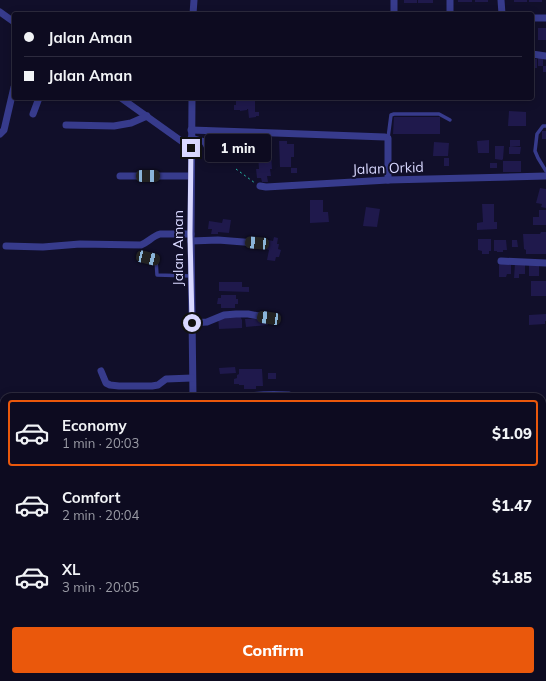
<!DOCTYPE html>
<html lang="en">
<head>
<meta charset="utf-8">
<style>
	:root { --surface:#0d0b20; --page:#1b192d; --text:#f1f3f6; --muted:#9a9ba5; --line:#2d2b3e; --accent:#ea580c }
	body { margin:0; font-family:Mulish,sans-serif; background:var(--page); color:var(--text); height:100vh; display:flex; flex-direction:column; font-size:15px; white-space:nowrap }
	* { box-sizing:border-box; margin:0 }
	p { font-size:13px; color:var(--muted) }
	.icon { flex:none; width:22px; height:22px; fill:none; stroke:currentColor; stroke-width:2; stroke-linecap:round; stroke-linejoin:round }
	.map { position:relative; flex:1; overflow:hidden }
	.panel { position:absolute; left:0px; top:393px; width:546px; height:288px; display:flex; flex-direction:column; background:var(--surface); border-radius:12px 12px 0 0; box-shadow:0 2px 10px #0003,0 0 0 1px var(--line) }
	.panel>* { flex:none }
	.hud { position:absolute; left:12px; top:12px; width:522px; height:88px; border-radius:4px; box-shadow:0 2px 10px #0003,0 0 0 1px var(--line); display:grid; align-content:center; height:88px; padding:0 12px; background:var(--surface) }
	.end { position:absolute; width:18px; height:18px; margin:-9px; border:5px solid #d9d8ff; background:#111; box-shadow:0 0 0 2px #111 }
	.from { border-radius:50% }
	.bubble { position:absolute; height:28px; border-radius:4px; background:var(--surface); box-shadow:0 2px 10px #0003,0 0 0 1px var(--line); font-size:13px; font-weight:800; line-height:28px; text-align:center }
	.car { position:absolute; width:12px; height:24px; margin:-12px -6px; border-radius:5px; box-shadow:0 0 3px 1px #0007; background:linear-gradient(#222 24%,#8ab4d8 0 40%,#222 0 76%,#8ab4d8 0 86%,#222 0) }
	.hud b { display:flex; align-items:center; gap:14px; height:38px; font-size:15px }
	.hud b+b { border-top:1px solid var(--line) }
	.hud i { width:10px; height:10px; background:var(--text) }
	ul { padding:7px 0 0; list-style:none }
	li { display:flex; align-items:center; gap:12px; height:66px; margin:0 8px 6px; padding:0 4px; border:2px solid transparent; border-radius:4px }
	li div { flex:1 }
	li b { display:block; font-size:15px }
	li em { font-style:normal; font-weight:800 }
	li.current { border-color:var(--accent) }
	li>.icon { width:36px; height:36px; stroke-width:1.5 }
	.primary-button { display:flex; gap:8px; margin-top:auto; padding:8px 12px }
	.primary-button a { flex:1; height:46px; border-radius:4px; background:var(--accent); color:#fff; font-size:16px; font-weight:800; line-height:46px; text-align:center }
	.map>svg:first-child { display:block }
	.building { fill:#1f194c }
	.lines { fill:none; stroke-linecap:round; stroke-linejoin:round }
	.path { stroke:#28c3ac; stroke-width:1; stroke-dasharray:2 3; stroke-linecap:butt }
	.service { stroke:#373b8c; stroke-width:3.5 }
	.minor { stroke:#373b8c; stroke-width:7 }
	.route { stroke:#d9d8ff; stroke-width:5 }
	.labels { text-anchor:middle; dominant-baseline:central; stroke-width:4; stroke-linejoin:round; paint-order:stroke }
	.street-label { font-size:14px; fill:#d9d8ff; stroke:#110f2a }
</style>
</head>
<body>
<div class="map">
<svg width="546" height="681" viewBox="0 0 546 681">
	<rect width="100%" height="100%" fill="#110f2a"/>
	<g class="building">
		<rect x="404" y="0" width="13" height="3"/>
		<rect x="418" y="0" width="15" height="3"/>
		<rect x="458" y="0" width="14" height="2"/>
		<rect x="475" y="0" width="13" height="2"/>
		<rect x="514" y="0" width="13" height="2"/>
		<rect x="529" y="0" width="13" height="2"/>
		<rect x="538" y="28" width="8" height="12"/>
		<polygon points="538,57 543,58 543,66 538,66"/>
		<rect x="532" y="59" width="5" height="9"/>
		<rect x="543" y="66" width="3" height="6"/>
		<polygon points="236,98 248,99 248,100 255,100 255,112 259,112 259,116 256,116 256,117 249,118 248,109 247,109 247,110 240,111 240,110 234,110 234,105 236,105"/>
		<polygon points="509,111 526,112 526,126 508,126"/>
		<polygon points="394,117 440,117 440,134 393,134"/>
		<rect x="542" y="131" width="4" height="8"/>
		<polygon points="215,132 226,134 224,143 216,141 217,137 214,137"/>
		<polygon points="258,133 271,133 271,139 265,139 265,142 258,142"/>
		<polygon points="254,134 254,142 235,142 235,135"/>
		<polygon points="489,140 489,153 478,153 477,141"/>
		<polygon points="510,140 520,140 520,146 510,147"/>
		<polygon points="279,141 287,141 287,144 294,144 294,157 291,157 291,167 280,167"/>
		<polygon points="218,142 236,148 235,151 241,153 240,157 232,155 230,162 222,159 223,156 218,155 217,157 215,156 216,153 208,150 210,143 216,145"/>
		<polygon points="434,142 449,143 448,156 433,156"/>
		<polygon points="240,145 245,147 243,153 237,151"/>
		<polygon points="495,146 504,146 503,159 502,160 495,159"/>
		<polygon points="509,147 521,147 520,154 509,154"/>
		<polygon points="271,154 272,169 270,169 271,176 267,176 268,182 262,182 261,178 257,178 256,169 259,169 258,155"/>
		<rect x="444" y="158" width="5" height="8"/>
		<rect x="503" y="161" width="18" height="11"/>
		<rect x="490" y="163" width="7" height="5"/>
		<rect x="291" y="168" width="6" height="5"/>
		<polygon points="540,188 546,189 546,208 541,207 542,204 536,203"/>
		<polygon points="310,200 323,200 323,212 328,212 329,222 310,223"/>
		<polygon points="482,204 494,204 494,222 497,222 497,229 477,230 477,223 483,222"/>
		<polygon points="366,207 380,209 377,227 363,226"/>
		<polygon points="539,210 546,210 546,225 533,225 533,217 539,217"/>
		<polygon points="223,219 231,220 229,233 218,232 218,234 211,234 212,229 208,229 209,221 222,223"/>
		<polygon points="541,232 546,232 546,254 526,254 526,250 524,249 523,234 540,234"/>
		<polygon points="274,237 278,238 277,244 279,244 278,249 281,250 279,257 276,257 275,261 267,260 269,250 257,247 259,238 273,241"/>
		<polygon points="478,239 491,239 491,251 489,251 489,254 482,254 482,251 478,250"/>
		<polygon points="494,240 506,240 507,250 503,250 503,252 497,252 497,251 494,251"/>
		<polygon points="512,240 517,240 518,247 512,247"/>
		<polygon points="499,263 511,263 511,274 507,274 506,277 499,277"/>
		<polygon points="515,263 525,264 525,274 519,274 519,278 514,278"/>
		<rect x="529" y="265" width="10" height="11"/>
		<rect x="531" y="281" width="15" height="15"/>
		<polygon points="219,282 242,282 242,287 249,287 249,292 219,291"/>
		<polygon points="221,295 236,295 236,299 238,299 238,304 235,304 235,308 221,308 221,304 217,304 218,298 221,298"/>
		<polygon points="546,314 546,321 545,321 545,324 529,325 529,315"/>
		<polygon points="240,316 242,320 242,328 219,329 218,317"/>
		<polygon points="267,318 268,325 246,327 245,319"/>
		<polygon points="235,367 236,373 220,374 219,368"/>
		<polygon points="239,369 262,369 263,386 256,386 256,389 244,389 244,385 239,385 239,384 234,384 234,379 237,378 237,375 239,374"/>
		<rect x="268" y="373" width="8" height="6"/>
		<rect x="544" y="462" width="2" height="23"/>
		<rect x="542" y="539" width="4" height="10"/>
		<rect x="542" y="573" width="4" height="17"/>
		<rect x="543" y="613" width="3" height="13"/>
		<rect x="543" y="672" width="3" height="9"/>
		<polygon points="224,677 234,677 235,680 244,679 244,681 224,681"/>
	</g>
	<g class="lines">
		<polyline class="path" points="236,169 255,183"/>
		<g class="service">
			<polyline points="546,126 543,126 537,134 535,151 538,158 546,171"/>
			<polyline points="388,138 391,115 394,114 439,114 450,120"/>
			<polyline points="139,256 156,260 157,275 191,276"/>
			<polyline points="542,638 546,638"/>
		</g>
		<g class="minor">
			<polyline points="394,0 394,12 395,14"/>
			<polyline points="450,0 450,14"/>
			<polyline points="501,0 502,14"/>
			<polyline points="0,12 14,22"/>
			<polyline points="193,14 194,0"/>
			<polyline points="532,18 546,18"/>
			<polyline points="532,54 546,56"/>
			<polyline points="121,98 191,148"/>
			<polyline points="192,98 191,234 193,397"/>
			<polyline points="33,114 39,98"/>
			<polyline points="66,125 114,126 131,123 147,116"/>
			<polyline points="191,130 385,137 388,138 388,180"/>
			<polyline points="0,134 4,130 14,87"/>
			<polyline points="191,138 205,142 207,146"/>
			<polyline points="120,176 191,176"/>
			<polyline points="260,186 266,187 388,180 546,176"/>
			<polyline points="191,241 218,240 257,243"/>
			<path d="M6 246 43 247 80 244 141 245C148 242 153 236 160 234H191"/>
			<polyline points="501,261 546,263"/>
			<polyline points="191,323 207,322 224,315 236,314 248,314 269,318"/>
			<polyline points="101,371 106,383 110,385 119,386 152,386 158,385 166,379 192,378"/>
			<path d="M246 397C260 394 275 394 289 395L292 397"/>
			<polyline points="542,461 546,460"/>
			<polyline points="0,504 4,504"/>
			<polyline points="542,572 546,571"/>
			<polyline points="542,594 546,594"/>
			<polyline points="0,612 4,613"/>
			<polyline points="197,677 197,681"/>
		</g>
	</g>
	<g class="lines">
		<polyline class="route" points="191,148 190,234 192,323"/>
	</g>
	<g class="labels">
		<g class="street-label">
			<text transform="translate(388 168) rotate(-2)">Jalan Orkid</text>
			<text transform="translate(178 248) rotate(-90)">Jalan Aman</text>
		</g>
	</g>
</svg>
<i class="end from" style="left:192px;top:323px"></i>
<i class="end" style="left:191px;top:148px"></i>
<div class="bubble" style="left:205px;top:134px;width:66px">1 min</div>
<i class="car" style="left:148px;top:176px;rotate:90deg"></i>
<i class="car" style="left:257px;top:243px;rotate:275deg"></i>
<i class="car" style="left:148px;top:258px;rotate:103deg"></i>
<i class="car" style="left:269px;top:318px;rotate:278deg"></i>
<div class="hud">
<b><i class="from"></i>Jalan Aman</b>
<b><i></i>Jalan Aman</b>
</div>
<section class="panel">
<ul>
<li class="current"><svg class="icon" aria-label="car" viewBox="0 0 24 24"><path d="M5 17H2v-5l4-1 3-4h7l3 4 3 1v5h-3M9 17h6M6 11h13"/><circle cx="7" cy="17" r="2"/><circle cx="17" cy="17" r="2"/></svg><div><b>Economy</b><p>1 min · 20:03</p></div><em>$1.09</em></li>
<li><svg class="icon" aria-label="car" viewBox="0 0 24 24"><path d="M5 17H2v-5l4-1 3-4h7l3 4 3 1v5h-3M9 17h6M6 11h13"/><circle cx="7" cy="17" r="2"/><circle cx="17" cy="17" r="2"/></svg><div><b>Comfort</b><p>2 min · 20:04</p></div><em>$1.47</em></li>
<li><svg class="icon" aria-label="car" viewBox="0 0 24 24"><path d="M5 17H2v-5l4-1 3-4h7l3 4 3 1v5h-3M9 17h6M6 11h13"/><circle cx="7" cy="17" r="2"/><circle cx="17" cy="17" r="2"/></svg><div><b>XL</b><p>3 min · 20:05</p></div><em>$1.85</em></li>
</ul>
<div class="primary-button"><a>Confirm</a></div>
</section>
</div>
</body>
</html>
